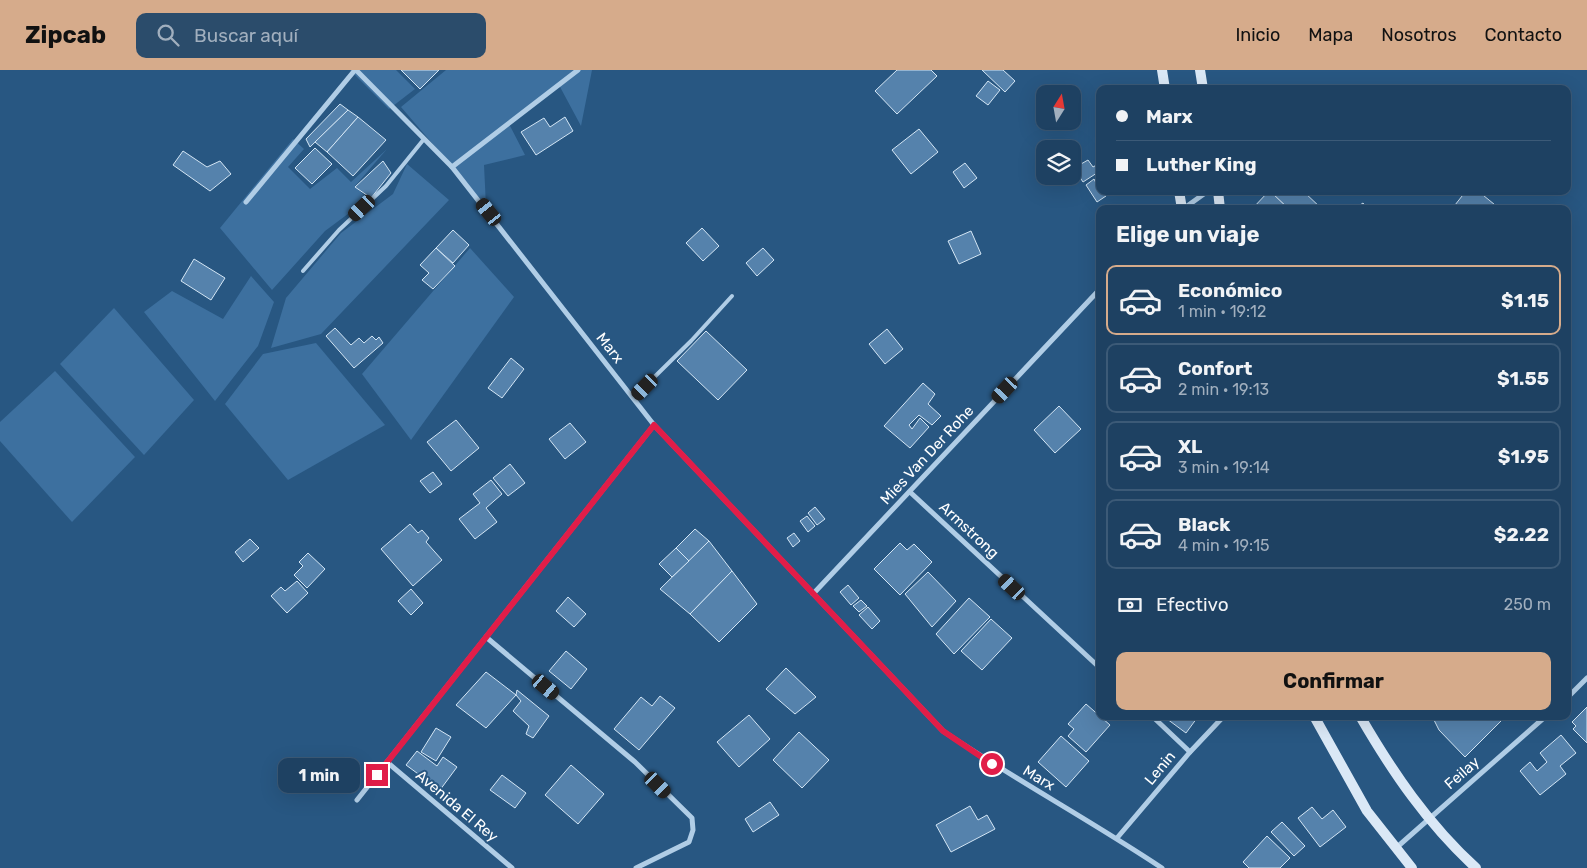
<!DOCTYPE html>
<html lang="es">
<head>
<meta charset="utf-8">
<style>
	:root { --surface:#1e4162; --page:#2b4c6b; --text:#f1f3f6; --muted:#a1afbe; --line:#3c5a77; --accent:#d6ab8b }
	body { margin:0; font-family:Rubik,sans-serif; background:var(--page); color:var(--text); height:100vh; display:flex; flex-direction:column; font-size:19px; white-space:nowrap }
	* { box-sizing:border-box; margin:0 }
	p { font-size:16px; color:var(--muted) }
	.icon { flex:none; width:28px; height:28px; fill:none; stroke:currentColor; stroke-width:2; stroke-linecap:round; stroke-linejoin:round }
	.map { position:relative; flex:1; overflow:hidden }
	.sheet { position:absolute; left:1096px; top:135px; width:475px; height:515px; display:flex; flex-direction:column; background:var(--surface); border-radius:10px; box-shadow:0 5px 20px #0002,0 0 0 1px var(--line) }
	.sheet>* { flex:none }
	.hud { position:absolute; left:1096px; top:15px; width:475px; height:110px; border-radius:10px; box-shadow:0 5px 20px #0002,0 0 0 1px var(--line); display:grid; align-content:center; height:110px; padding:0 20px; background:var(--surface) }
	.needle { width:32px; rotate:11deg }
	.buttons { position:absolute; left:1036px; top:15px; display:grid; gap:10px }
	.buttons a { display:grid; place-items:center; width:45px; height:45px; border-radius:10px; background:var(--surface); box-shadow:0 5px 20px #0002,0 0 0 1px var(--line); font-size:25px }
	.end { position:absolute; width:22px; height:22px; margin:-11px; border:6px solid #e11d48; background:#fff; box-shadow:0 0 0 2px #fff }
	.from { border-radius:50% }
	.bubble { position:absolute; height:35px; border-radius:10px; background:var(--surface); box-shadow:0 5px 20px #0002,0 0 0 1px var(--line); font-size:16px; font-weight:700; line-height:35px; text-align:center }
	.car { position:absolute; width:15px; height:30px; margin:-15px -8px; border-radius:6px; box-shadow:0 0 4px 1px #0007; background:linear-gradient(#222 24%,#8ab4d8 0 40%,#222 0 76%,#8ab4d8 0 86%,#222 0) }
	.hud b { display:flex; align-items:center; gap:18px; height:48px; font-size:19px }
	.hud b+b { border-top:1px solid var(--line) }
	.hud i { width:12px; height:12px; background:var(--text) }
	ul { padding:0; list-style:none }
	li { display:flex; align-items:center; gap:15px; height:70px; margin:0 10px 8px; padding:0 10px; border:2px solid var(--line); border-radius:10px }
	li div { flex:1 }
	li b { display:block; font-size:19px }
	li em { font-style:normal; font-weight:700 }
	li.current { border-color:var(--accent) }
	li>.icon { width:45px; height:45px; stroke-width:1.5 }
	h2 { padding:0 20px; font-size:22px; line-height:60px }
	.pay { display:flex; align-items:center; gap:12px; height:55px; padding:0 20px; font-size:19px }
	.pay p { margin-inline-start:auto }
	.cta { display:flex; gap:10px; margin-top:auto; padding:10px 20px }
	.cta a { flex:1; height:58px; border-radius:10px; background:var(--accent); color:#111; font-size:20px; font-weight:700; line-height:58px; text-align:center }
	header { display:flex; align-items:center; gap:30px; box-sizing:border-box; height:70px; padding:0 25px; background:var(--accent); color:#111 }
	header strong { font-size:24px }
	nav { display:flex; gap:28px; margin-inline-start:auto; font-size:18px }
	.search { width:350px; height:45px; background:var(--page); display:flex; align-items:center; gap:12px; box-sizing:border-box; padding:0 18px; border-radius:10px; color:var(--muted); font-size:19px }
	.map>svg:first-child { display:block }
	.green { fill:#3d709f }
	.building { fill:#5582ac; stroke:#d4e6f5 }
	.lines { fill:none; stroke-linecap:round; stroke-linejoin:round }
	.lane { stroke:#b0cde6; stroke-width:4 }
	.street { stroke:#b0cde6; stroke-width:5 }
	.secondary { stroke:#dae8f6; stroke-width:10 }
	.route { stroke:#e11d48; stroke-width:6 }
	.labels { text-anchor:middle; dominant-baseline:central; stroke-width:4; stroke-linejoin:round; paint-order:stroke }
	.street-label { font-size:15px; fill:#fff; stroke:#285782 }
</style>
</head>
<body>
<header>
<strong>Zipcab</strong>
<div class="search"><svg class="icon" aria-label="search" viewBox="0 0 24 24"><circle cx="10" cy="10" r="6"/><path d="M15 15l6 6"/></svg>Buscar aquí</div>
<nav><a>Inicio</a><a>Mapa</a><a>Nosotros</a><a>Contacto</a></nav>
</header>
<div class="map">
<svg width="1587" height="798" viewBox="0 0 1587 798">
	<rect width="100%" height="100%" fill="#285782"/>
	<g class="green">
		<polygon points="350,0 396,0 415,19 389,39"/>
		<polygon points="446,0 592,0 581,56 559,15 508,52 525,85 484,95 486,136 401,37"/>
		<polygon points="293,69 304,79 288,97 310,119 337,98 351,112 387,79 355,116 368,129 325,161 272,220 220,158"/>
		<polygon points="407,94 449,130 321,264 271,278 286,228 341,163 393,124"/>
		<polygon points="470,178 514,227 411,370 362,304"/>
		<polygon points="251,206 274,232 258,276 215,331 144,242 172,221 223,249"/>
		<polygon points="114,238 194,330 144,385 60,294"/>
		<polygon points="316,273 385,355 288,410 225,334 263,284"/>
		<polygon points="55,301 135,387 72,452 0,371 0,352"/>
	</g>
	<g class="building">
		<polygon points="401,0 439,0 420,19"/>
		<polygon points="897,0 931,0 937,6 897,44 875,21"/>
		<polygon points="982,0 1003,0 1015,11 1005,22"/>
		<polygon points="988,11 1000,20 988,35 976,26"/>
		<polygon points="340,34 348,40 310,77 306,69"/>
		<polygon points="348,40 358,47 327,82 315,72"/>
		<polygon points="358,47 386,70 353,106 327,82"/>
		<polygon points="565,47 573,61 536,85 521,62 544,48 550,57"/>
		<polygon points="919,59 938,82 911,104 892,80"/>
		<polygon points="315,78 332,94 312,114 295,98"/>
		<polygon points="183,81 207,97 220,91 231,104 210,121 173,95"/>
		<polygon points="1088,90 1093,97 1100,93 1100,101 1083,112 1074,98"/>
		<polygon points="383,91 391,103 371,128 355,117"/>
		<polygon points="965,93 977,108 964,118 953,102"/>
		<polygon points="1094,109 1100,121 1106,126 1097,132 1086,115"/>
		<polygon points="1269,121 1270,121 1289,139 1252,139"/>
		<polygon points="1270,121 1303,121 1322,139 1289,139"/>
		<polygon points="1466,121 1478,121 1500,139 1459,139 1455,135"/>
		<polygon points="1363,133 1368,139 1354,139"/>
		<polygon points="702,158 719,176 703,191 686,173"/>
		<polygon points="453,160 469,175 453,193 436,178"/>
		<polygon points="971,161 981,184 959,194 948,171"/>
		<polygon points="436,178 455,196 433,219 422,210 429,203 420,195"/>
		<polygon points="763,178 774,190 757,206 746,193"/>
		<polygon points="194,189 225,208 211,230 181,211"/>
		<polygon points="335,258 351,275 359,268 364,273 372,266 376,270 379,267 383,273 354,298 326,266"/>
		<polygon points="887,259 903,279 885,294 869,274"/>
		<polygon points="706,261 747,300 718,330 677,291"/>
		<polygon points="511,288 524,299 502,328 488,318"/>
		<polygon points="923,313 935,324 928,334 941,346 932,355 919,345 909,355 912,359 920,348 929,357 910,378 884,356"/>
		<polygon points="1059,336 1081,359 1055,383 1034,360"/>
		<polygon points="456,350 479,378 451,401 427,372"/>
		<polygon points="570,353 586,372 565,389 549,369"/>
		<polygon points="510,394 525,413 508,426 493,408"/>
		<polygon points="433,402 442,414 430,423 420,411"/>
		<polygon points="491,410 502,424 486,438 497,452 475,469 459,449 480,433 473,424"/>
		<polygon points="815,437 825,449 817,455 808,443"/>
		<polygon points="807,446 815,456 808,462 800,451"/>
		<polygon points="410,454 418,463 422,460 429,468 426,472 442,490 413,516 381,479"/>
		<polygon points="695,459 709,471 689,491 676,478"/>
		<polygon points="794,463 800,471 793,477 787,468"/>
		<polygon points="250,469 259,478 243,492 235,482"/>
		<polygon points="709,471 732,501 690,544 660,519"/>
		<polygon points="900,473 907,480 914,474 932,492 900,525 874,499"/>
		<polygon points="676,478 689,491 672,507 659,494"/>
		<polygon points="308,483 325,499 307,518 294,505 303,496 299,492"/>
		<polygon points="732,501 757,534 719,572 690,544"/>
		<polygon points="928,502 956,531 932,557 905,524"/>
		<polygon points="297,511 308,523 287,543 271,526 281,517 285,521"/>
		<polygon points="848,515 859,528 851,535 840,522"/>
		<polygon points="411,519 423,533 411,545 398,531"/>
		<polygon points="568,527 586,544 574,557 556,541"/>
		<polygon points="969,528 990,547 954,584 936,564"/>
		<polygon points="861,530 867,536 859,542 853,536"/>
		<polygon points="868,537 880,551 872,559 859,545"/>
		<polygon points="991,549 1012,568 982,600 961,581"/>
		<polygon points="566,581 587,599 571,619 549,601"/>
		<polygon points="786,598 816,627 795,644 766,619"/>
		<polygon points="486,602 516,625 486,658 456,635"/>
		<polygon points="517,620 549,646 533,668 526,664 529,656 513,641 521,631 516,625"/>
		<polygon points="660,626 675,638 639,680 614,659 641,627 652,636"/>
		<polygon points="1086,634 1110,655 1086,682 1068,666 1074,659 1068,654"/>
		<polygon points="1587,637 1587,673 1573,659 1576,656 1572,652"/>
		<polygon points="749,645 770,669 739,697 717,672"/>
		<polygon points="1163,646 1195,646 1197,648 1186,663"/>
		<polygon points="1432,646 1506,646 1465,687 1439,660"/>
		<polygon points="436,658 451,667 436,691 421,682"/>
		<polygon points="799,662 829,690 802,718 773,690"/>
		<polygon points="1561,665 1576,683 1560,696 1566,704 1540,725 1520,701 1530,692 1537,701 1547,692 1540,683"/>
		<polygon points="1061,666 1089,691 1066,717 1038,692"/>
		<polygon points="417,681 437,696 443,687 457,697 440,720 406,695"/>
		<polygon points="571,695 604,724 578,754 545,725"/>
		<polygon points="502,705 526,723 515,738 490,720"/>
		<polygon points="770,732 779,745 753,762 745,749"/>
		<polygon points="970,736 978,750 987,745 995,759 951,782 936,755"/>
		<polygon points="1312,737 1322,749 1333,740 1346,757 1320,777 1298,748"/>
		<polygon points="1282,752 1305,776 1294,786 1271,762"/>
		<polygon points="1267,766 1290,788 1280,798 1249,798 1243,792"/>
	</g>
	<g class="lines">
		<g class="lane">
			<polyline points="303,201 339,160 386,116 424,69"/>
			<polyline points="633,328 691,271 732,226"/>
		</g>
		<g class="street">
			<path d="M356 0 452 97 654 355 943 661C1014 709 1090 750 1162 798"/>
			<polyline points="452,97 578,0"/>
			<polyline points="246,132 355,0"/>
			<polyline points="1183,139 1208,121"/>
			<polyline points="910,422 1100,598"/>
			<polyline points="813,524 1100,219"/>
			<polyline points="486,567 635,692 692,748 693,760 689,772 636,798"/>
			<polyline points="1568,627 1587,608"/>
			<polyline points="1152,646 1190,682"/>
			<polyline points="387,692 512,798"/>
			<polyline points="357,730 654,355"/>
			<polyline points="1117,768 1190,682 1224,646"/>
			<polyline points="1396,778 1546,646"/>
		</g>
		<g class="secondary">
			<polyline points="1162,0 1165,19"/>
			<polyline points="1200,0 1203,19"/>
			<polyline points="1179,121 1182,139"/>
			<polyline points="1218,121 1220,139"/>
			<polyline points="1314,646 1367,741 1412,798"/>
			<path d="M1360 646C1393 703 1428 754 1476 798"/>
		</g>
	</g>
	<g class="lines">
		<polyline class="route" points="377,705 654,355 943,661 992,694"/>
	</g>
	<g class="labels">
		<g class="street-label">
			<text transform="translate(610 278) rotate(52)">Marx</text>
			<text transform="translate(927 385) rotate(-47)">Mies Van Der Rohe</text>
			<text transform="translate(969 460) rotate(43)">Armstrong</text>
			<text transform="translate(1160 698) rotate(-50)">Lenin</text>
			<text transform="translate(1462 703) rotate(-41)">Feilay</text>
			<text transform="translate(1039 708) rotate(31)">Marx</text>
			<text transform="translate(457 736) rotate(40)">Avenida El Rey</text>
		</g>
	</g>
</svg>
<div class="buttons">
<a><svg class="needle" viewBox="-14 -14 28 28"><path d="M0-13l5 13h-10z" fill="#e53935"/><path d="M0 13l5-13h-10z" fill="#a1afbe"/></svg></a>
<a><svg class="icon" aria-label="layers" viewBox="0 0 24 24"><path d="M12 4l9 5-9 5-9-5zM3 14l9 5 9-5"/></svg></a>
</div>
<i class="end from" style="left:992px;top:694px"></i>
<i class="end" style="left:377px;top:705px"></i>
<div class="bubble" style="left:278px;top:688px;width:82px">1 min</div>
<i class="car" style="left:362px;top:138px;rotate:227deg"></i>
<i class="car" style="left:489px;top:142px;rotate:321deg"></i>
<i class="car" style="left:645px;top:317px;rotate:225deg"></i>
<i class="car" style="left:1005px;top:320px;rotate:223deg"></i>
<i class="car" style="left:1012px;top:517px;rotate:313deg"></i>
<i class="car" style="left:546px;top:617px;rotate:130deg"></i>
<i class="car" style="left:658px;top:715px;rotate:135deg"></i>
<div class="hud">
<b><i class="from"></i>Marx</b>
<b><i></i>Luther King</b>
</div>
<section class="sheet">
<h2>Elige un viaje</h2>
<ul>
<li class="current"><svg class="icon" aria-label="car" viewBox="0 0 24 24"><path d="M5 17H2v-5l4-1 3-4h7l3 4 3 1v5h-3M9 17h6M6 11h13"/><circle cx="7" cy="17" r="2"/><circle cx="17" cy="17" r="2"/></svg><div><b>Económico</b><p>1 min · 19:12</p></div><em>$1.15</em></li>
<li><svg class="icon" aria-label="car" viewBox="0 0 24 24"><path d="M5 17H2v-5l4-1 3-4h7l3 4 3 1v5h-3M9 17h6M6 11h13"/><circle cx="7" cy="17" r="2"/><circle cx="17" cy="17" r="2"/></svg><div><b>Confort</b><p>2 min · 19:13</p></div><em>$1.55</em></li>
<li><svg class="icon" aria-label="car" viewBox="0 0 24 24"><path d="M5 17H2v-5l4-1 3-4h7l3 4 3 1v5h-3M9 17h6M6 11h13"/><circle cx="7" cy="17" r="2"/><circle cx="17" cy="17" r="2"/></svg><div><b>XL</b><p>3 min · 19:14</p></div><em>$1.95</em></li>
<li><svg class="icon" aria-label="car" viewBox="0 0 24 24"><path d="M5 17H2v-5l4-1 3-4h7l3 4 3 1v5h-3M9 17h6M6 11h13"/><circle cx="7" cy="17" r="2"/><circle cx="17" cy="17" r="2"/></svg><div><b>Black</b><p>4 min · 19:15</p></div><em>$2.22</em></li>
</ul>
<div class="pay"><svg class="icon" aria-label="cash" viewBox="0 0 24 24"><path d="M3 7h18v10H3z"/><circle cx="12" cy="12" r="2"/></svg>Efectivo<p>250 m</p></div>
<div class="cta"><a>Confirmar</a></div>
</section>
</div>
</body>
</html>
